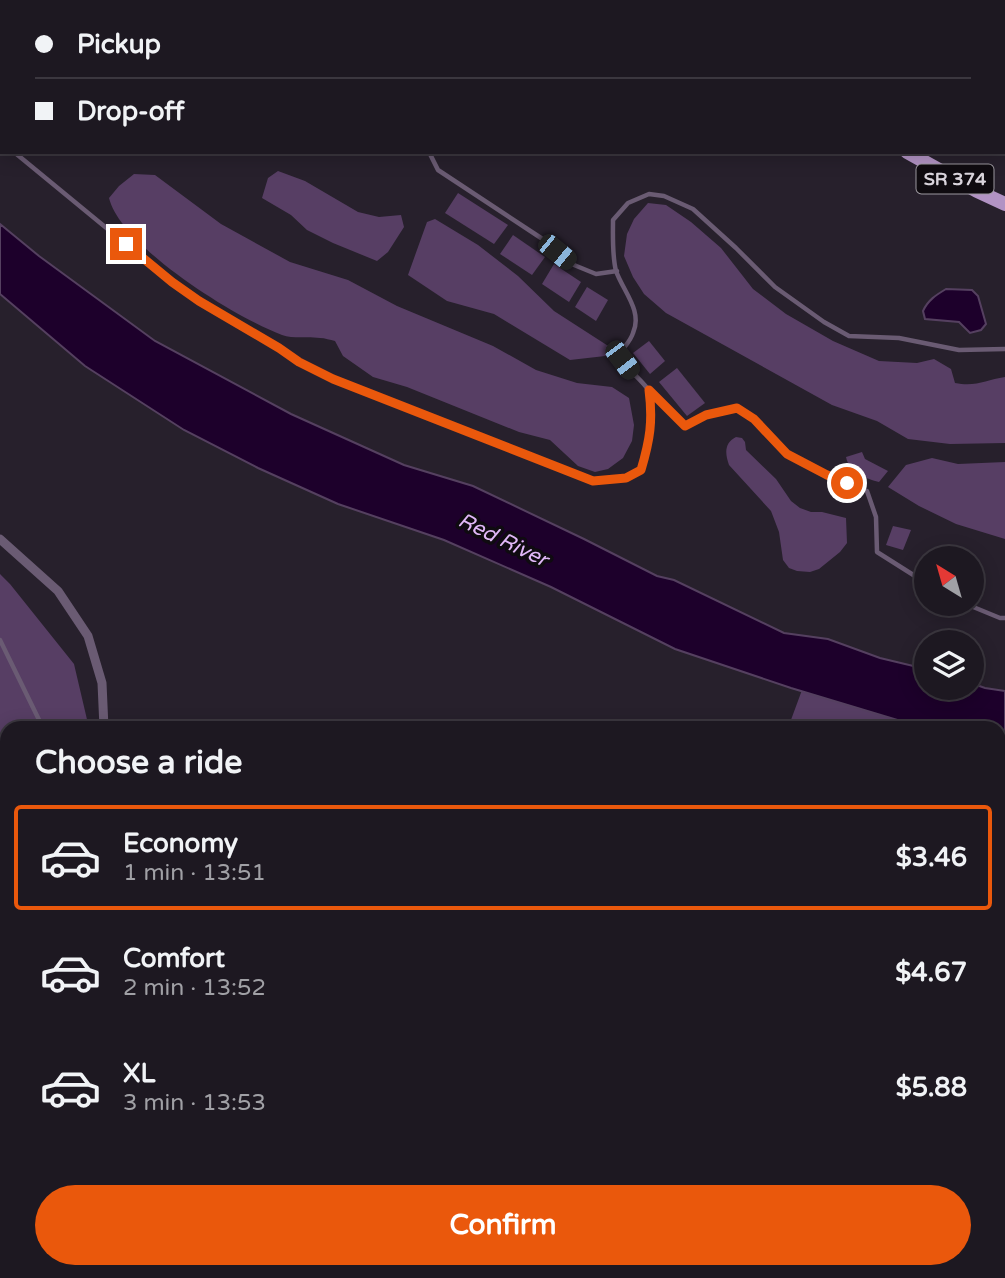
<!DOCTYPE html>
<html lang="en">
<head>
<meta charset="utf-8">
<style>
	:root { --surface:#1d1821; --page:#25212a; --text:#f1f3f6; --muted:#a0a0a5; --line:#3b373f; --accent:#ea580c }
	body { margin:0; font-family:"Varela Round",sans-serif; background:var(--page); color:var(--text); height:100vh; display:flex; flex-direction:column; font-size:26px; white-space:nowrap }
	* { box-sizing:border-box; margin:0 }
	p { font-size:23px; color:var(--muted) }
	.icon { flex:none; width:38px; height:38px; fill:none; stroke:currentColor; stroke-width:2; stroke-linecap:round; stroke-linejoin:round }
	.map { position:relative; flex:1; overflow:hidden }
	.sheet { position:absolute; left:0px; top:721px; width:1006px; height:558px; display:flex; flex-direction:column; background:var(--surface); border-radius:21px 21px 0 0; box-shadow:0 4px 18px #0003,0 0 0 2px var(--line) }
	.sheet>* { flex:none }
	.hud { position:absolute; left:0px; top:0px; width:1006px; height:154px; box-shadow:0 4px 18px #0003,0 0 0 2px var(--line); display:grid; align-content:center; height:154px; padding:0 35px; background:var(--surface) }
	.needle { width:46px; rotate:323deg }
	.fabs { position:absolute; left:914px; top:546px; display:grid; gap:14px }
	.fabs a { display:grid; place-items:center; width:70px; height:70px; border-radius:50%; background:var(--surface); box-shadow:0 4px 18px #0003,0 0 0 2px var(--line); font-size:35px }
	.end { position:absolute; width:32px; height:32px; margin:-16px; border:9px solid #ea580c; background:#fff; box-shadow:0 0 0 4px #fff }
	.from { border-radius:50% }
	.car { position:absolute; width:21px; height:42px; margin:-21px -10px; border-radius:9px; box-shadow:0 0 5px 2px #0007; background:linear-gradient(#222 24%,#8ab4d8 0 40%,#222 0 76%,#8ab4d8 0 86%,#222 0) }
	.hud b { display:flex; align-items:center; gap:24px; height:66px; font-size:26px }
	.hud b+b { border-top:2px solid var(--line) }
	.hud i { width:18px; height:18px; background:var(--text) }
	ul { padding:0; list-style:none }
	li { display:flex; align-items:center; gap:21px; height:105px; margin:0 14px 10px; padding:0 21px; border:4px solid transparent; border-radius:7px }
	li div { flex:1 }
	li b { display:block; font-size:26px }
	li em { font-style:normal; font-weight:800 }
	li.current { border-color:var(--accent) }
	li>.icon { width:63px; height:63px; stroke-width:1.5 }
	h2 { padding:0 35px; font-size:32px; line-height:84px }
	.primary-button { display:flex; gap:14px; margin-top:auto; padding:14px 35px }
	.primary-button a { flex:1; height:80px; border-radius:42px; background:var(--accent); color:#fff; font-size:28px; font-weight:800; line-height:80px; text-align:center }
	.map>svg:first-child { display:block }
	.green { fill:#573e64 }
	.water { fill:#1d002b; stroke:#554060; stroke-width:2 }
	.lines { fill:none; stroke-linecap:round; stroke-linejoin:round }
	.lane { stroke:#6a5b73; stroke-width:4.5 }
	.street { stroke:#6a5b73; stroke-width:9 }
	.primary { stroke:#b293c4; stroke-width:14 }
	.route { stroke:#ea580c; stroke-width:9 }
	.labels { text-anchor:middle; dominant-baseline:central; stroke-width:7; stroke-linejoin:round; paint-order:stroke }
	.shield { fill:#0f0b10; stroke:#9c989f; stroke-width:2 }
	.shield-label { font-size:18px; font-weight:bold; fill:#d9d4dc }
	.water-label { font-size:21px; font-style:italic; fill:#e0b7f7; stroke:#0f0b10 }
</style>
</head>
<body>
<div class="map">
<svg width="1005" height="1278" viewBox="0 0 1005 1278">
	<rect width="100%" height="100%" fill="#27202c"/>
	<g class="green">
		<polygon points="278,171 305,181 358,212 379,217 401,215 404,227 388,252 377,261 333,243 307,230 291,215 262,198 268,178"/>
		<path d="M134 174 155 175 221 224 290 262 348 280 397 306 493 346 536 370 577 383 612 387 629 398 634 425 632 441 623 458 608 469 595 472 578 466 550 440 519 432 407 387 373 377 343 356 335 341C330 340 325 338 320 338 308 336 293 339 282 335 236 318 121 247 109 198L119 186Z"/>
		<polygon points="458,193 508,225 494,244 445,213"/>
		<path d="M648 203 666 205 691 222 721 248 753 289 786 314 833 341 879 361 917 363 934 359 951 369 955 383C976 387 986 380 1005 377V443L950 444 908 439 877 421 832 405 666 313 644 294 633 277 624 256 627 234 634 219Z"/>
		<polygon points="435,219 478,245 518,276 554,311 616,351 614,355 570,360 494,314 447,301 408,275 427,222"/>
		<polygon points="513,235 545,257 532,275 500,254"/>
		<polygon points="554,264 581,282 569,302 542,284"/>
		<polygon points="587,287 608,300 596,321 575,307"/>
		<polygon points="649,341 665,361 650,374 633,353"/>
		<polygon points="677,368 705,403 687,416 659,382"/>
		<path d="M736 437 742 438 745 442 746 450 776 479 791 501 800 508 811 512H822L846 518 847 543 840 552 819 569 810 572 797 571 789 568 783 560 779 532 771 511 729 465C725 454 724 443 736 437Z"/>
		<path d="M862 452 865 459 888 471 879 482C864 478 849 472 846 457Z"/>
		<polygon points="932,458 958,464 1005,462 1005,539 956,524 919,506 888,487 906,465"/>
		<polygon points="893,526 911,530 903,550 886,545"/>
		<polygon points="0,574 10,584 74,664 89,728 7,728 7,1272 99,1272 99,1278 0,1278 0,1229 6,1189 0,1180"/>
		<polygon points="802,690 906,723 924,728 788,728"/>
		<polygon points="999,749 1005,750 1005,810 999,809"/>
		<polygon points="999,967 1005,971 1005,1278 306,1278 304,1272 999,1272"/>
	</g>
	<g class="water">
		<polygon points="0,224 39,256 155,341 291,414 404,465 473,486 584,539 657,576 674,580 784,633 828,639 880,658 926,669 926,688 971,688 971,683 985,688 1005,691 1005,750 999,749 999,728 924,728 791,688 675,649 551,587 444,540 338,504 258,468 184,430 85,366 0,294"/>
		<path d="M946 289 972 290 978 296 986 324 981 330 970 333 959 322 925 319 923 311C928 300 936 295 946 289Z"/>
	</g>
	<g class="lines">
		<g class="lane">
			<polyline points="303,0 304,2"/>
			<polyline points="0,77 2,78"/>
			<path d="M14 152 172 282 199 301 279 348 299 362 333 379 452 424 593 481 626 478 641 470C646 452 659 403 647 388 637 375 624 368 621 352 625 346 631 340 633 333 643 311 623 291 616 271 612 255 613 237 613 220L628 203 649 194 664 196 693 209 736 248 775 287 824 322 849 336 899 338 959 350 1005 349"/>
			<polyline points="429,152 438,170 541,238 574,265 596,274 617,271"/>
			<polyline points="649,390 685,426 706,415 737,408 754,419 787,454 827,475 867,491 876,517 877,552 926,583"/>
			<polyline points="966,604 1000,618 1005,618"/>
			<polyline points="0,640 43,728"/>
			<polyline points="999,1020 1005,1018"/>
			<polyline points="999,1090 1005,1087"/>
			<polyline points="0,1164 7,1170"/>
			<polyline points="999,1223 1005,1217"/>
			<polyline points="304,1272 306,1278"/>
			<polyline points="24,1278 24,1272"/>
			<polyline points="99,1278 99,1272"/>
			<polyline points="187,1278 188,1272"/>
			<polyline points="338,1278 345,1272"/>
			<polyline points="761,1278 767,1272"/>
			<polyline points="881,1278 889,1272"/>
		</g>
		<g class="street">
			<polyline points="0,539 58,591 88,636 102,683 104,728"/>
			<polyline points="999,929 1005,929"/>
		</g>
		<g class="primary">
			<polyline points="692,0 694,2"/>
			<polyline points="907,152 977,191 1005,204"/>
		</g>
	</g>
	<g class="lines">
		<path class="route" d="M126 244 172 282 199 301 279 348 299 362 333 379 593 481 626 478 641 470C650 440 653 421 649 390L685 426 706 415 737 408 754 419 787 454 827 475 847 483"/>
	</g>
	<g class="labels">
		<rect class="shield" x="916.5" y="164.5" width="77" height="29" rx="5"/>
		<g class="shield-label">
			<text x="955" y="179">SR 374</text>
		</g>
		<g class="water-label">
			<text transform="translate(503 540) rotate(26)">Red River</text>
		</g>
	</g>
</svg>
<div class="fabs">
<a><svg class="needle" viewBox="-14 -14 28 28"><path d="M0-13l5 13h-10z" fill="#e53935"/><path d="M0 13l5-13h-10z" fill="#a0a0a5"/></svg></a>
<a><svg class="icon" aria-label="layers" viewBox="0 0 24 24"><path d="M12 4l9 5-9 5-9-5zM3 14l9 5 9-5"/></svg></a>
</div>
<i class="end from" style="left:847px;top:483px"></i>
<i class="end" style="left:126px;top:244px"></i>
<i class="car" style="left:557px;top:252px;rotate:129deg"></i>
<i class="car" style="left:622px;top:360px;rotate:143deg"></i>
<div class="hud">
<b><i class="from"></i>Pickup</b>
<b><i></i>Drop-off</b>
</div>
<section class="sheet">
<h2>Choose a ride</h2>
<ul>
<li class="current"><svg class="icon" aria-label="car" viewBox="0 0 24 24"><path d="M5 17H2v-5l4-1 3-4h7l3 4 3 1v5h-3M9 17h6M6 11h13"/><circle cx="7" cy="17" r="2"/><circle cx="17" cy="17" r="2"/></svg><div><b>Economy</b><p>1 min · 13:51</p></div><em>$3.46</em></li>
<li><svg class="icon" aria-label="car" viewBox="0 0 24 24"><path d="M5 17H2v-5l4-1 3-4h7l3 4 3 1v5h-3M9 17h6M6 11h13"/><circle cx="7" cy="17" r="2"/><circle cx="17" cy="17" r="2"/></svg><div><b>Comfort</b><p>2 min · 13:52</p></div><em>$4.67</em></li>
<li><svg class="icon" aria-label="car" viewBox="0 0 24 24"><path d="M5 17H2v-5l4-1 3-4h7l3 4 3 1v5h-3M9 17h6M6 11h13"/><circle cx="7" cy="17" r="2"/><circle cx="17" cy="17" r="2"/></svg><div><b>XL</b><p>3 min · 13:53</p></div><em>$5.88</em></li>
</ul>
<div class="primary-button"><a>Confirm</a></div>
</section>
</div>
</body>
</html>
